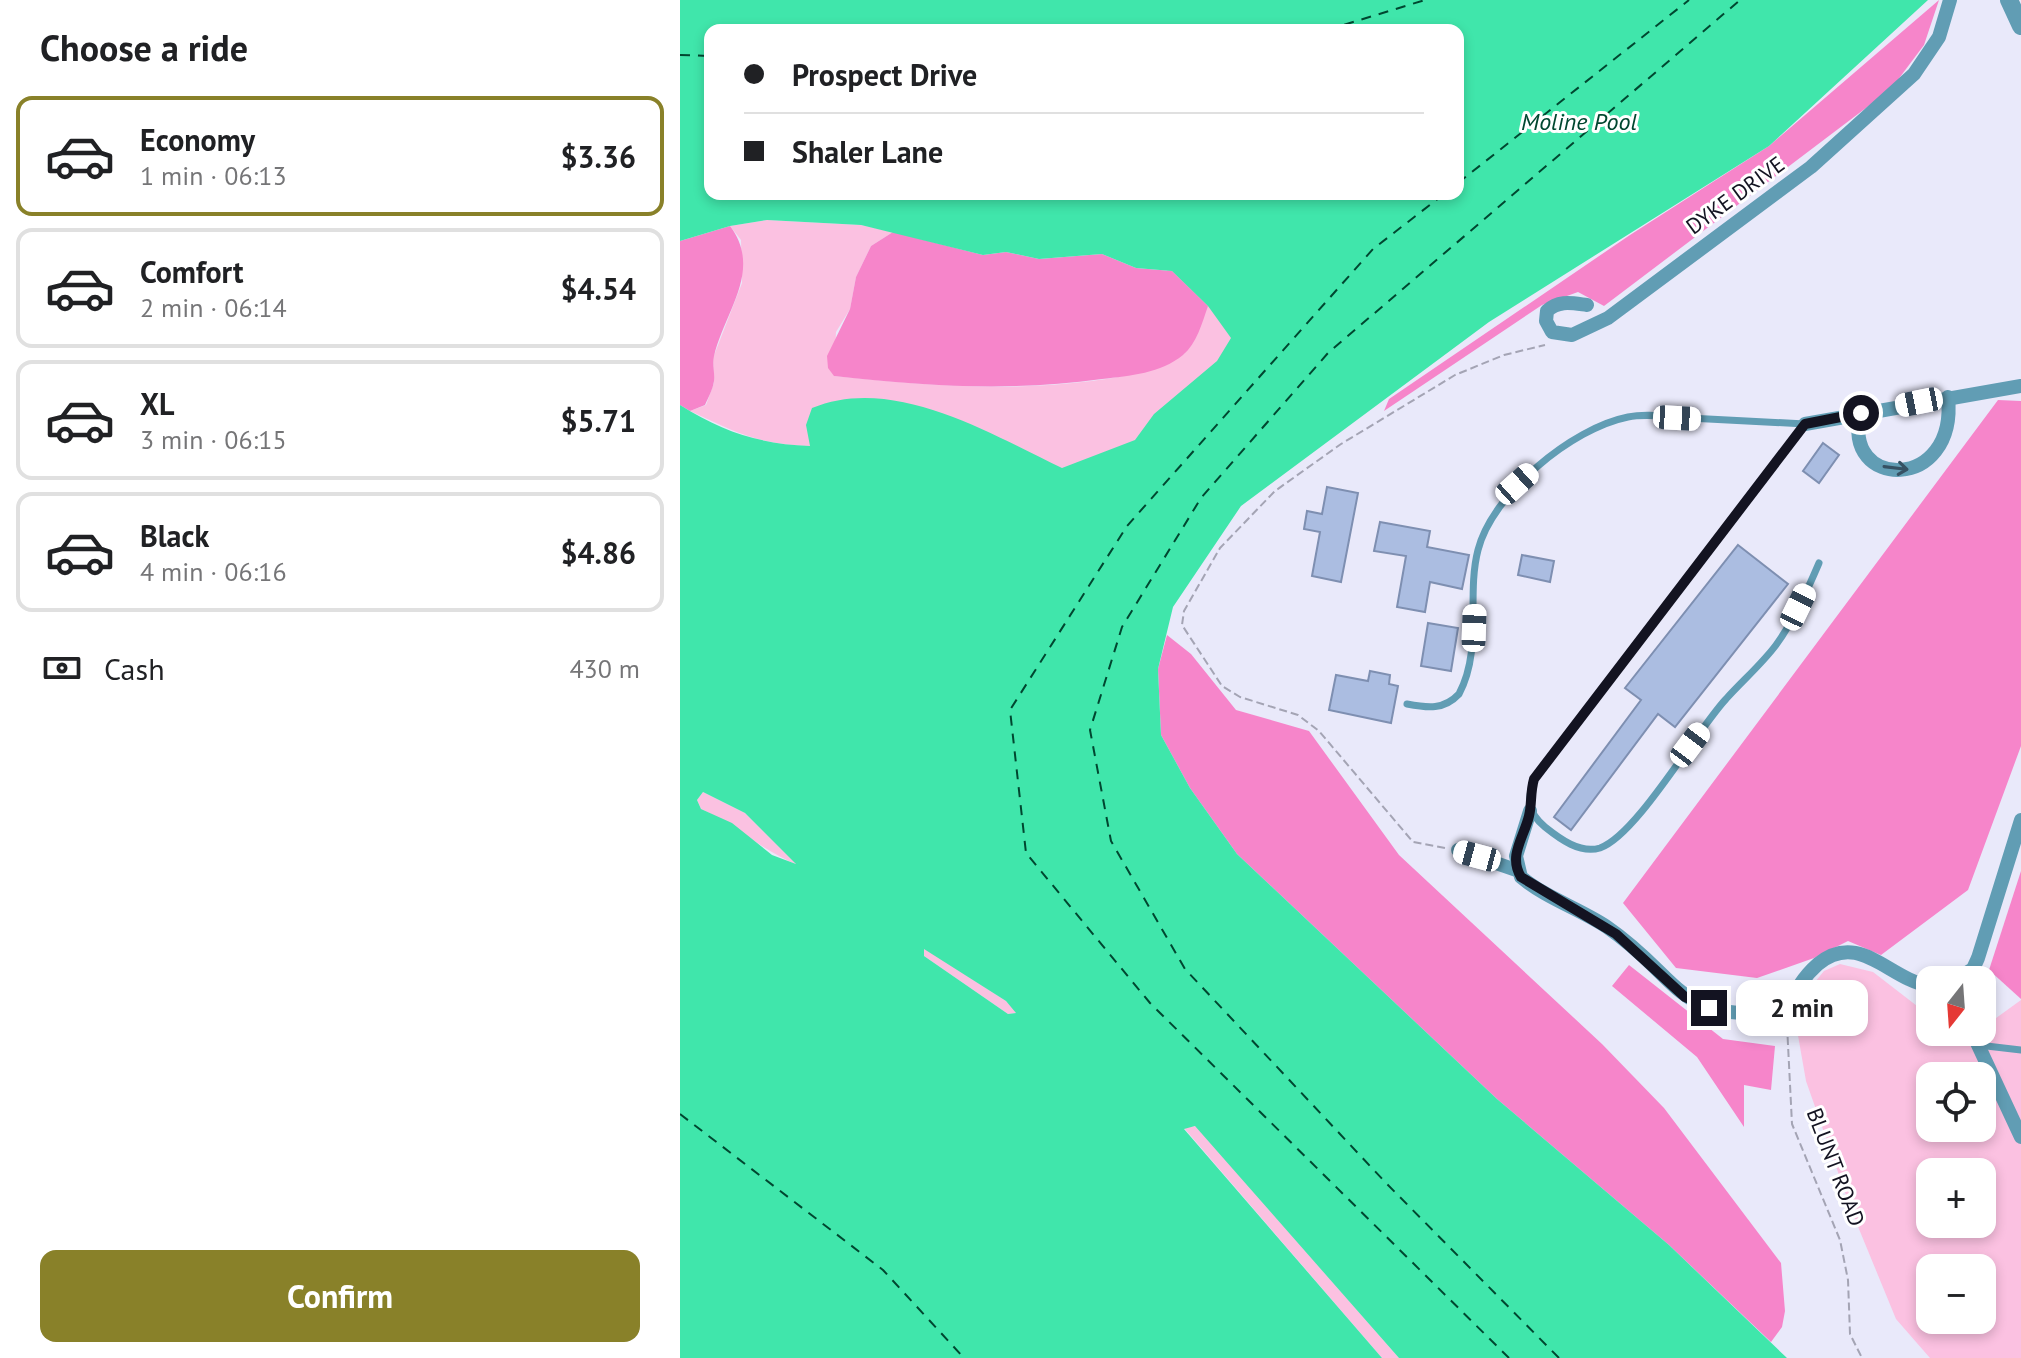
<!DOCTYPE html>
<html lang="en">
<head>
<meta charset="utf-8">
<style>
	:root { --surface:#fff; --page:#f2f2f2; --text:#202124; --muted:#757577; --line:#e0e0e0; --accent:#898129 }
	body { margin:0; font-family:"PT Sans",sans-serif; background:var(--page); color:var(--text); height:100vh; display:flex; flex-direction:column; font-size:30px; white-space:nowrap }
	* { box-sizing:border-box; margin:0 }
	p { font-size:26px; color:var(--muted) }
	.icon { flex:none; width:44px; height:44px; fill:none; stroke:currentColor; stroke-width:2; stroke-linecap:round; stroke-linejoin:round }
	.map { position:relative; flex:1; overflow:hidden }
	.sheet { display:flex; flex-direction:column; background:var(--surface); width:680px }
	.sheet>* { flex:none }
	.hud { position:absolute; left:24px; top:24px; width:760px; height:176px; border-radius:16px; box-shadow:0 4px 12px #0003; display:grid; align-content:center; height:176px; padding:0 40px; background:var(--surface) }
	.needle { width:52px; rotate:197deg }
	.controls { position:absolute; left:1236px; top:966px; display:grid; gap:16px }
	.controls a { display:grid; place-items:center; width:80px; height:80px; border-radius:16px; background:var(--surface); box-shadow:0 4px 12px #0003; font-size:40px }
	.end { position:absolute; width:36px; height:36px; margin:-18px; border:10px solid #131321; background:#fff; box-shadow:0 0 0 4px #fff }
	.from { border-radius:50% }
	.bubble { position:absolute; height:56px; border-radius:16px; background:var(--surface); box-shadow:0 4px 12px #0003; font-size:26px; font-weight:600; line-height:56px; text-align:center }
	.car { position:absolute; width:24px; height:48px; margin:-24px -12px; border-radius:10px; box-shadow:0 0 6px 2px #0007; background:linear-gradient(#fff 24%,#345 0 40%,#fff 0 76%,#345 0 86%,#fff 0) }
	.hud b { display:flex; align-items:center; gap:28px; height:76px; font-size:30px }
	.hud b+b { border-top:2px solid var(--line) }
	.hud i { width:20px; height:20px; background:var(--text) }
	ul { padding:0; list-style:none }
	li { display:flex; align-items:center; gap:24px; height:120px; margin:0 16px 12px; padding:0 24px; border:4px solid var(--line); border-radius:16px }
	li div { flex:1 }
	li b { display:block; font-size:30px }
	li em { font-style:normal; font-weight:600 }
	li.current { border-color:var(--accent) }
	li>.icon { width:72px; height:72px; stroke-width:1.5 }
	h2 { padding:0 40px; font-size:36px; line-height:96px }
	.pay { display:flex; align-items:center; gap:20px; height:88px; padding:0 40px; font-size:30px }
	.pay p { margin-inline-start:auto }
	.button { display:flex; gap:16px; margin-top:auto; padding:16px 40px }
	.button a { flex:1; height:92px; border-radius:16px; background:var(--accent); color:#fff; font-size:32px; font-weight:600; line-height:92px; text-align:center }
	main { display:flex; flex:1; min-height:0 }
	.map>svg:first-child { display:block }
	.green { fill:#fbc1e1; fill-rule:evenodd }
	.forest { fill:#f685ca }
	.water { fill:#40e6ab; fill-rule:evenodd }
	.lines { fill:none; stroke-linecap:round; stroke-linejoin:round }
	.ferry { stroke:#004730; stroke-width:2; stroke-dasharray:10 8; stroke-linecap:butt }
	.building { fill:#abbde1; stroke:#7e8fb1; stroke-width:2 }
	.path { stroke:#a4a4b4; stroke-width:2; stroke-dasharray:8 4; stroke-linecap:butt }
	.service { stroke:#619db4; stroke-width:7 }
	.minor { stroke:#619db4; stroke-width:14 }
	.tertiary { stroke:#619db4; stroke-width:18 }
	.oneway { stroke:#365163 }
	.route { stroke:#131321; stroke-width:10 }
	.labels { text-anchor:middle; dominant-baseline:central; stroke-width:6; stroke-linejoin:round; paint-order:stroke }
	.street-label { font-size:22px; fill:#131321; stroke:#fff }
	.water-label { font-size:24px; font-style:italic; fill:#004730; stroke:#fff }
</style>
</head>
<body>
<main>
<section class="sheet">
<h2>Choose a ride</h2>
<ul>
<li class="current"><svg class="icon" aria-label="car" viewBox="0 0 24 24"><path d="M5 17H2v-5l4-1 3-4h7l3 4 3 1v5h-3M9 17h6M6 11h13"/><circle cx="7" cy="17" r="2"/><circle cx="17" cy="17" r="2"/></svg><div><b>Economy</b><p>1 min · 06:13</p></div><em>$3.36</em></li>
<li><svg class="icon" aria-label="car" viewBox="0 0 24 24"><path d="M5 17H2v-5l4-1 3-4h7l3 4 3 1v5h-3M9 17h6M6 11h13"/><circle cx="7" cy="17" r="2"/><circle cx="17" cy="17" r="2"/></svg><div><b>Comfort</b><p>2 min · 06:14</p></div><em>$4.54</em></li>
<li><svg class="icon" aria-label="car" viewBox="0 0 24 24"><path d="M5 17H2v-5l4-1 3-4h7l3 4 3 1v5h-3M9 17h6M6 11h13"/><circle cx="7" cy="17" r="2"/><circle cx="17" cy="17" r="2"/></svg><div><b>XL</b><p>3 min · 06:15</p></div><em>$5.71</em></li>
<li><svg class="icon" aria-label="car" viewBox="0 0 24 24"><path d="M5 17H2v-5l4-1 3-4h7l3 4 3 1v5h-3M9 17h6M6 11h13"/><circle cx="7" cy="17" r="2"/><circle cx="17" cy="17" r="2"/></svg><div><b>Black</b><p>4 min · 06:16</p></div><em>$4.86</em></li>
</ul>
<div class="pay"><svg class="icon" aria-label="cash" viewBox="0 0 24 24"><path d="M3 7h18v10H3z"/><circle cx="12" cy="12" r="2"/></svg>Cash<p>430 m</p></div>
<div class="button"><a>Confirm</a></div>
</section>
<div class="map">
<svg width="1341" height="1358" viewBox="0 0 1341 1358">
	<rect width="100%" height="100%" fill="#e9e9fa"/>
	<g class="green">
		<path d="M87 220 181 225 213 232 191 246 176 277 170 309 156 332 154 376C241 385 324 392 412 381 446 376 476 372 505 353L485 261 567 334 420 500 130 446C78 444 57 433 10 411L26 405 34 383 33 358 62 283 61 240 50 226Z"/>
		<path d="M23 792 65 813 118 865C83 851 56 825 21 809L17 800Z"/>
		<polygon points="244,948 326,1001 337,1013 328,1014 244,956"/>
		<path d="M1160 964 1193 972 1250 1016V1032H1302V1022L1312 1021 1341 1000V1358H1250L1216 1319 1172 1212 1126 1081 1116 1024 1126 993 1144 971ZM1250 1076H1302V1128H1250ZM1250 1172H1302V1224H1250ZM1250 1268H1302V1320H1250Z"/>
		<polygon points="516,1126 719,1358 702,1358 504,1128"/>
	</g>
	<g class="forest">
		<polygon points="1259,0 1244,45 1211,89 924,306 898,292 862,305 704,411 709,399 950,235 1089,146"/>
		<path d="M50 226C83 270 45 311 34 356 32 364 35 373 34 381 33 389 28 398 25 405L10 411 0 405V241Z"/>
		<path d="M213 232 303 255 326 252 359 259 422 254 456 268 492 271 528 306C522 323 517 343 503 355 481 373 450 376 422 379 327 392 249 386 154 376L148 368 147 356 170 309 176 277 191 246Z"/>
		<polygon points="1318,400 1341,401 1341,746 1288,890 1201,955 1168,941 1134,958 1077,978 996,968 943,903"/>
		<polygon points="487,635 511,654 556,710 629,731 719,855 922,1044 984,1108 1101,1263 1105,1311 1102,1327 1091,1342 989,1245 817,1099 557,854 510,788 481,735 478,669"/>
		<polygon points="1341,871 1341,999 1309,970"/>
		<polygon points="949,965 1043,1039 1095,1046 1091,1090 1064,1085 1064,1127 1017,1057 932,986"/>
	</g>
	<path class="water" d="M0 0H1248L1089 146 809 322 561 506 493 607 478 669 481 735 510 788 557 854 817 1099 989 1245 1107 1358H719L515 1126 504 1129 702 1358H0V405C43 432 80 444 130 446L126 425 132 408C213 374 311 434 382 468L455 440 474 414 537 361 551 338 528 306 492 271 456 268 422 254 359 259 326 252 303 255 181 225 87 220 50 226 0 241ZM30 30H778V194H30ZM23 792 65 813 116 864 92 855 52 823 21 809 17 800ZM244 949 326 1001 336 1013 328 1014 244 956Z"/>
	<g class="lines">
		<g class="ferry">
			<polyline points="647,30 745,0"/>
			<polyline points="0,55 30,56"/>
			<polyline points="778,183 1009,0"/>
			<polyline points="764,194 693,249 447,526 330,710 346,853 470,1003 829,1358"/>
			<polyline points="0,1114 203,1270 284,1358"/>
			<polyline points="879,1358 706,1183 505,969 431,841 410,730 442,627 521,498 648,353 1060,0"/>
		</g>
	</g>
	<g class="building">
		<polygon points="1143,443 1159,455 1139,483 1123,471"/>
		<polygon points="647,487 678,493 661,582 632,576 640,532 624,529 627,511 642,514"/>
		<polygon points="700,522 750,531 747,547 789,555 782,589 750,582 745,612 717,607 726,556 694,551"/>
		<polygon points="1058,545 1108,584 995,727 978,714 891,830 874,817 961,700 945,688"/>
		<polygon points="842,555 874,561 870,582 838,575"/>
		<polygon points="748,623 778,628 771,671 741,666"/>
		<polygon points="690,671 710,675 709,684 718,686 711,723 649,710 656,675 688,681"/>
	</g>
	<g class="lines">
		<g class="path">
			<polyline points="765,848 733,842 639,731 618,715 560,697 542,686 502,625 504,611 540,548 595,491 661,444 775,375 824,355 865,345"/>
			<polyline points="1107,1025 1112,1124 1160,1240 1168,1280 1170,1334 1182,1358"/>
		</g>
		<g class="service">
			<path d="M1125 424 854 779C847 800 847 812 865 827 880 839 900 854 920 848 957 835 1016 731 1046 699 1062 681 1081 665 1096 645 1114 620 1127 591 1139 563"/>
			<path d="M727 704C748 708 764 710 779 694 803 649 786 596 798 550 812 494 892 428 948 417 967 413 989 417 1009 418 1047 420 1086 422 1125 424"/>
			<polyline points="1298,1045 1341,1050"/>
		</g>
		<g class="minor">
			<path d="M907 305C891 303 879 300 867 311L866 321 872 332 892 335 928 318 1131 167 1234 74 1259 37 1270 0"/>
			<path d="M1181 413C1160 490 1278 493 1268 397"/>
			<polyline points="1125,424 1341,386"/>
			<path d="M850 811 836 856 841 877C866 898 900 909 927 927 1004 980 996 1026 1108 1010 1114 992 1123 977 1138 964 1180 930 1209 980 1250 986"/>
			<polyline points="778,850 836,870"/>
			<polyline points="1275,980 1293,969 1298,958 1341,820"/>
			<polyline points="1292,1032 1341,1137"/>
		</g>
		<polyline class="tertiary" points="1329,0 1341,26"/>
	</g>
	<defs><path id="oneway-shaft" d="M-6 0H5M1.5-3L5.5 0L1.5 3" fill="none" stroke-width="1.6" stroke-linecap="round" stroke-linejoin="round" transform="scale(2)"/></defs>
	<use class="oneway" href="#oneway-shaft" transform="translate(1216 468) rotate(7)"/>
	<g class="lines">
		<path class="route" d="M1029 1008 1005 997 936 934 841 877C828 856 844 837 849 816 852 804 850 793 854 779L1125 424 1181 413"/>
	</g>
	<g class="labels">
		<g class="street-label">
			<text transform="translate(1055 195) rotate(-36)">DYKE DRIVE</text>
			<text transform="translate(1156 1167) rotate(69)">BLUNT ROAD</text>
		</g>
		<g class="water-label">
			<text x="899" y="121">Moline Pool</text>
		</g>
	</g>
</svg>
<div class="controls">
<a><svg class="needle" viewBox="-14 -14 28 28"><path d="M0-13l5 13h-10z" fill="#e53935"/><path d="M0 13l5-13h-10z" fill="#757577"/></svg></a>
<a><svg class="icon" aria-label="locate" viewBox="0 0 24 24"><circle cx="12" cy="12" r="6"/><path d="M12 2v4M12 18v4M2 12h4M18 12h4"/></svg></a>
<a>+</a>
<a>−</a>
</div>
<i class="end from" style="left:1181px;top:413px"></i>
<i class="end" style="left:1029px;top:1008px"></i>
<div class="bubble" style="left:1056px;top:980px;width:132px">2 min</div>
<i class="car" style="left:1239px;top:402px;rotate:259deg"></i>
<i class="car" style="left:997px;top:418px;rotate:93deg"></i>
<i class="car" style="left:837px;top:484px;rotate:48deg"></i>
<i class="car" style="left:1118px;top:607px;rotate:26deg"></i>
<i class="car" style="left:794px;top:628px;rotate:2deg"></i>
<i class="car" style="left:1010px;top:745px;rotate:37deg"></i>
<i class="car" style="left:797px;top:856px;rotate:285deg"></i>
<div class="hud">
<b><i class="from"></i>Prospect Drive</b>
<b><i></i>Shaler Lane</b>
</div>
</div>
</main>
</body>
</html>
